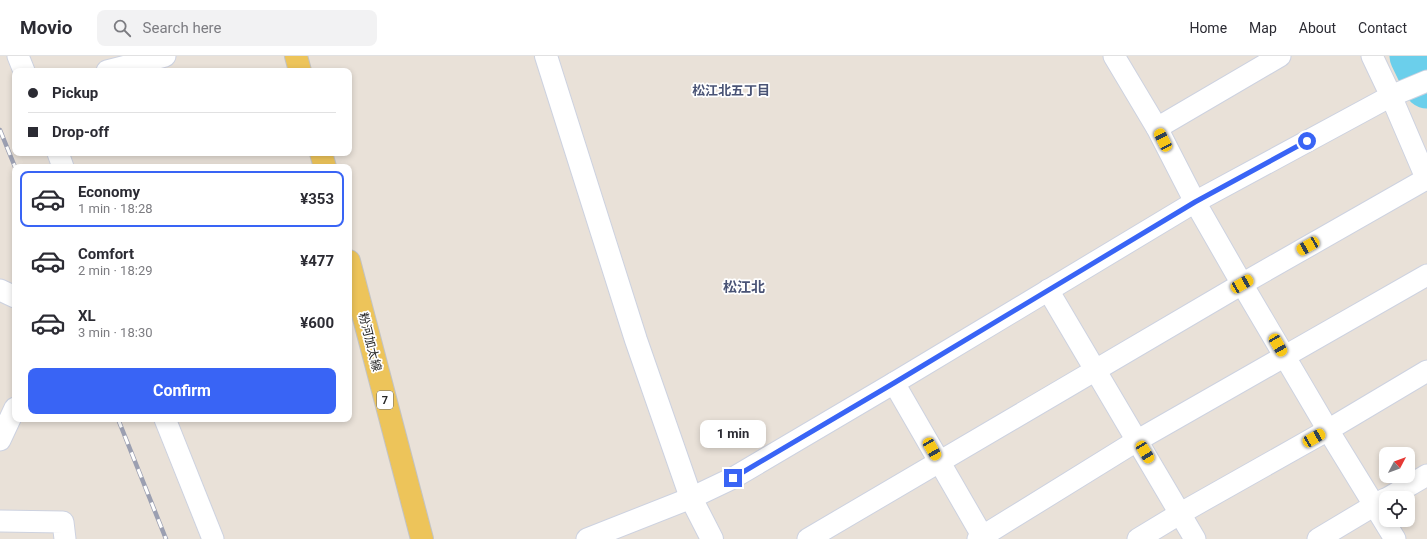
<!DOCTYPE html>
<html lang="en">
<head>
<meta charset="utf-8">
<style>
	:root { --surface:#fff; --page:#f2f2f3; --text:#2b2b33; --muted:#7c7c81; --line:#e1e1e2; --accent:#3964f5 }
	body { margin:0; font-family:Roboto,"Noto Sans JP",sans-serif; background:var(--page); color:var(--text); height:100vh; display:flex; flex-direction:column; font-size:15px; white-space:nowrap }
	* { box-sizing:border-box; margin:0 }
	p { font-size:13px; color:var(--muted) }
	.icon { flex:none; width:22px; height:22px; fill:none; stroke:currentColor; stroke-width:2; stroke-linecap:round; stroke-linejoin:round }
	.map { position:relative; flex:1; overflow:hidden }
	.details { position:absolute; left:12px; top:108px; width:340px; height:258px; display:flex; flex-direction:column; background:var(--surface); border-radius:8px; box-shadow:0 2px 6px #0003 }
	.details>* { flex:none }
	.top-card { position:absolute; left:12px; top:12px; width:340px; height:88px; border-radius:8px; box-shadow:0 2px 6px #0003; display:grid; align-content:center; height:88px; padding:0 16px; background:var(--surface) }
	.needle { width:26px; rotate:49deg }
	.fabs { position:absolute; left:1379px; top:391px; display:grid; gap:8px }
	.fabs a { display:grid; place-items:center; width:36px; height:36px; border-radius:8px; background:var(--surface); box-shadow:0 2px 6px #0003; font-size:20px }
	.end { position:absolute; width:18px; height:18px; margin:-9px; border:5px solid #3964f5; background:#fff; box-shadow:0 0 0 2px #fff }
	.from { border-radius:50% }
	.bubble { position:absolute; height:28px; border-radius:8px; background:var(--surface); box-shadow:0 2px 6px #0003; font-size:13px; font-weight:700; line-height:28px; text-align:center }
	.car { position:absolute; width:12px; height:24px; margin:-12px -6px; border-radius:5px; box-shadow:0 0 3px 1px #0007; background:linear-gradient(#f5c518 24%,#345 0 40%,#f5c518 0 76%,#345 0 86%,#f5c518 0) }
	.top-card b { display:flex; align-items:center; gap:14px; height:38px; font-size:15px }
	.top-card b+b { border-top:1px solid var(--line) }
	.top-card i { width:10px; height:10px; background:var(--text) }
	ul { padding:7px 0 0; list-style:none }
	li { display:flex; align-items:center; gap:12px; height:56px; margin:0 8px 6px; padding:0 8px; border:2px solid transparent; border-radius:8px }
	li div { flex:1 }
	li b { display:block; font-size:15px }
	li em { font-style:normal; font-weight:700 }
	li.current { border-color:var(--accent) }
	li>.icon { width:36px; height:36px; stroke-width:1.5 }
	.action { display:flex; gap:8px; margin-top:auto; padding:8px 16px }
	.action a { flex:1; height:46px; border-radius:8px; background:var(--accent); color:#fff; font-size:16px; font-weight:700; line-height:46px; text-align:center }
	header { display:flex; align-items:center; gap:24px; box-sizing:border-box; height:56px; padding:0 20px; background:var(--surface); border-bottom:1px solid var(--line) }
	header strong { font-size:19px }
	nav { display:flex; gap:22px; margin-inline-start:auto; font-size:14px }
	.search { width:280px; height:36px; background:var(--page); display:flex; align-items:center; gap:10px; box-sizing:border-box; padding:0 14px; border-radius:8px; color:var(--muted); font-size:15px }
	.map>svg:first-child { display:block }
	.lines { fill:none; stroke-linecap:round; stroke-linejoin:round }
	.river { stroke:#6bcfeb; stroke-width:47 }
	.minor-casing { stroke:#cdd2e0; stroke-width:23 }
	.tertiary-casing { stroke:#cdd2e0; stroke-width:24 }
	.primary-casing { stroke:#c3c3c3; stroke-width:24 }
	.minor { stroke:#fff; stroke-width:21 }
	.tertiary { stroke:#fff; stroke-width:22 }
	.primary { stroke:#edc45a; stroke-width:22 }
	.rail-casing { stroke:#9b9fb1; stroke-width:4.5 }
	.rail { stroke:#fff; stroke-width:3; stroke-dasharray:9; stroke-linecap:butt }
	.route { stroke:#3964f5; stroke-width:5 }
	.labels { text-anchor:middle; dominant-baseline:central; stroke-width:3.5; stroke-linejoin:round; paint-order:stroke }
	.shield { fill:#fff; stroke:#686868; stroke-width:1 }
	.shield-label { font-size:11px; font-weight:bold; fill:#272727 }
	.street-label { font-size:12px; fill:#272727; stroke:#fff }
	.neighbourhood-label { font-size:13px; font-weight:bold; fill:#495375; stroke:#fff }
	.quarter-label { font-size:14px; font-weight:bold; fill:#495375; stroke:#fff }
</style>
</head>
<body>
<header>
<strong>Movio</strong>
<div class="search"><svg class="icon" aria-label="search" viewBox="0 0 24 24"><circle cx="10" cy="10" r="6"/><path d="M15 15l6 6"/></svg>Search here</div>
<nav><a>Home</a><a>Map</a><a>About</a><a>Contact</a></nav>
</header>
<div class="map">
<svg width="1427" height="483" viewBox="0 0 1427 483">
	<rect width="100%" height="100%" fill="#e9e1d8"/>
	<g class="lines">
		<polyline class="river" points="1413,0 1427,29"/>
		<g class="minor-casing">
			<g id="minor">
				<polyline points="18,0 24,15"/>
				<polyline points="1114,0 1157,72 1195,146 1242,228 1328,374 1395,483"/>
				<polyline points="1372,0 1391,40 1427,124"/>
				<polyline points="107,15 165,0"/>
				<polyline points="1157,72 1280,0"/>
				<polyline points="58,97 63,111"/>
				<polyline points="0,234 15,241"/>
				<polyline points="1048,234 1195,483"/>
				<polyline points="894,327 984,483"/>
				<polyline points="165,363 213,483"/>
				<polyline points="0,384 15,352"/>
				<polyline points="1388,442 1427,419"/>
				<polyline points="0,465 63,466 65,483"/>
				<polyline points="587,483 691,442 733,422 894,327 1195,146 1391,40 1427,25"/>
				<polyline points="808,483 1242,228 1426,123"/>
				<polyline points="978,483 1138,384 1427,219"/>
				<polyline points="1138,483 1181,457 1328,374 1427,315"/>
				<polyline points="1318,483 1385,443"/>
			</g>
		</g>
		<g class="tertiary-casing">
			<polyline id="tertiary" points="546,0 636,284 691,442 712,483"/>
		</g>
		<g class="primary-casing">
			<g id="primary">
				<polyline points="296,0 300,15"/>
				<polyline points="321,97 325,111"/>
				<polyline points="349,205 422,483"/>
			</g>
		</g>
		<use href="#minor" class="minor"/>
		<use href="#tertiary" class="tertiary"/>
		<use href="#primary" class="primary"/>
		<g class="rail-casing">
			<g id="rail">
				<polyline points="0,74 15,111"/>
				<polyline points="118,363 166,483"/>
			</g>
		</g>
		<use href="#rail" class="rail"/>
	</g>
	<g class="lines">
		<polyline class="route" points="733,422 894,327 1195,146 1307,85"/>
	</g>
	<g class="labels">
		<rect class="shield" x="377" y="335" width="16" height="18" rx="3"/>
		<g class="shield-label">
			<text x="385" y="344">7</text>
		</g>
		<g class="street-label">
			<text transform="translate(370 286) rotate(76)">粉河加太線</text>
		</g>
		<g class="neighbourhood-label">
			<text x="731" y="34">松江北五丁目</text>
		</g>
		<g class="quarter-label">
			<text x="744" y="231">松江北</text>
		</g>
	</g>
</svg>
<div class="fabs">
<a><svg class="needle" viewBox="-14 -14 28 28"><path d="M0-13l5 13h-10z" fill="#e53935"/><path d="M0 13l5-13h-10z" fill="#7c7c81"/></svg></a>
<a><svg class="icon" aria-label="locate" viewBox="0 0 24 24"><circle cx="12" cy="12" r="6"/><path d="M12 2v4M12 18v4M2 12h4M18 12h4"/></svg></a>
</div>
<i class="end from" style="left:1307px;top:85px"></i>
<i class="end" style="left:733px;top:422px"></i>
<div class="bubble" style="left:700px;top:364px;width:66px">1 min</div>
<i class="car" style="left:1163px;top:84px;rotate:333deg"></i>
<i class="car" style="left:1308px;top:190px;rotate:240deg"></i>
<i class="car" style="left:1242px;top:228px;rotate:60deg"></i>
<i class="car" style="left:1278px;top:289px;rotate:150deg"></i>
<i class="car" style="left:1314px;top:382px;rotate:60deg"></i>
<i class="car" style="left:932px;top:393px;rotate:150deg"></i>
<i class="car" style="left:1145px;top:396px;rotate:149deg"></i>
<div class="top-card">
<b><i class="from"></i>Pickup</b>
<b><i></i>Drop-off</b>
</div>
<section class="details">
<ul>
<li class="current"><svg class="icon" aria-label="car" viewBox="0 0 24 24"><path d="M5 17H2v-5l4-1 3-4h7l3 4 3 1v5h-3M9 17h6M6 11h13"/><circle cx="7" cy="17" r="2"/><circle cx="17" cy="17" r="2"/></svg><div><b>Economy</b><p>1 min · 18:28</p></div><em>¥353</em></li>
<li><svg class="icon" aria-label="car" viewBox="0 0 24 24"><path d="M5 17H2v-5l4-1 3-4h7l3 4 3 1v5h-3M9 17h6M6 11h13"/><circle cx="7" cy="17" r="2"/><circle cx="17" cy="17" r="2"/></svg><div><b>Comfort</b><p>2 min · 18:29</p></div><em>¥477</em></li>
<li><svg class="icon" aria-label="car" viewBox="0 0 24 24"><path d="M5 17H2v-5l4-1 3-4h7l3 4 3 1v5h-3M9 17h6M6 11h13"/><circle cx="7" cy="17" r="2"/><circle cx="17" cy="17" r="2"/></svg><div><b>XL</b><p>3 min · 18:30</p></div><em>¥600</em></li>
</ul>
<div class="action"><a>Confirm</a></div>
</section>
</div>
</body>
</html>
